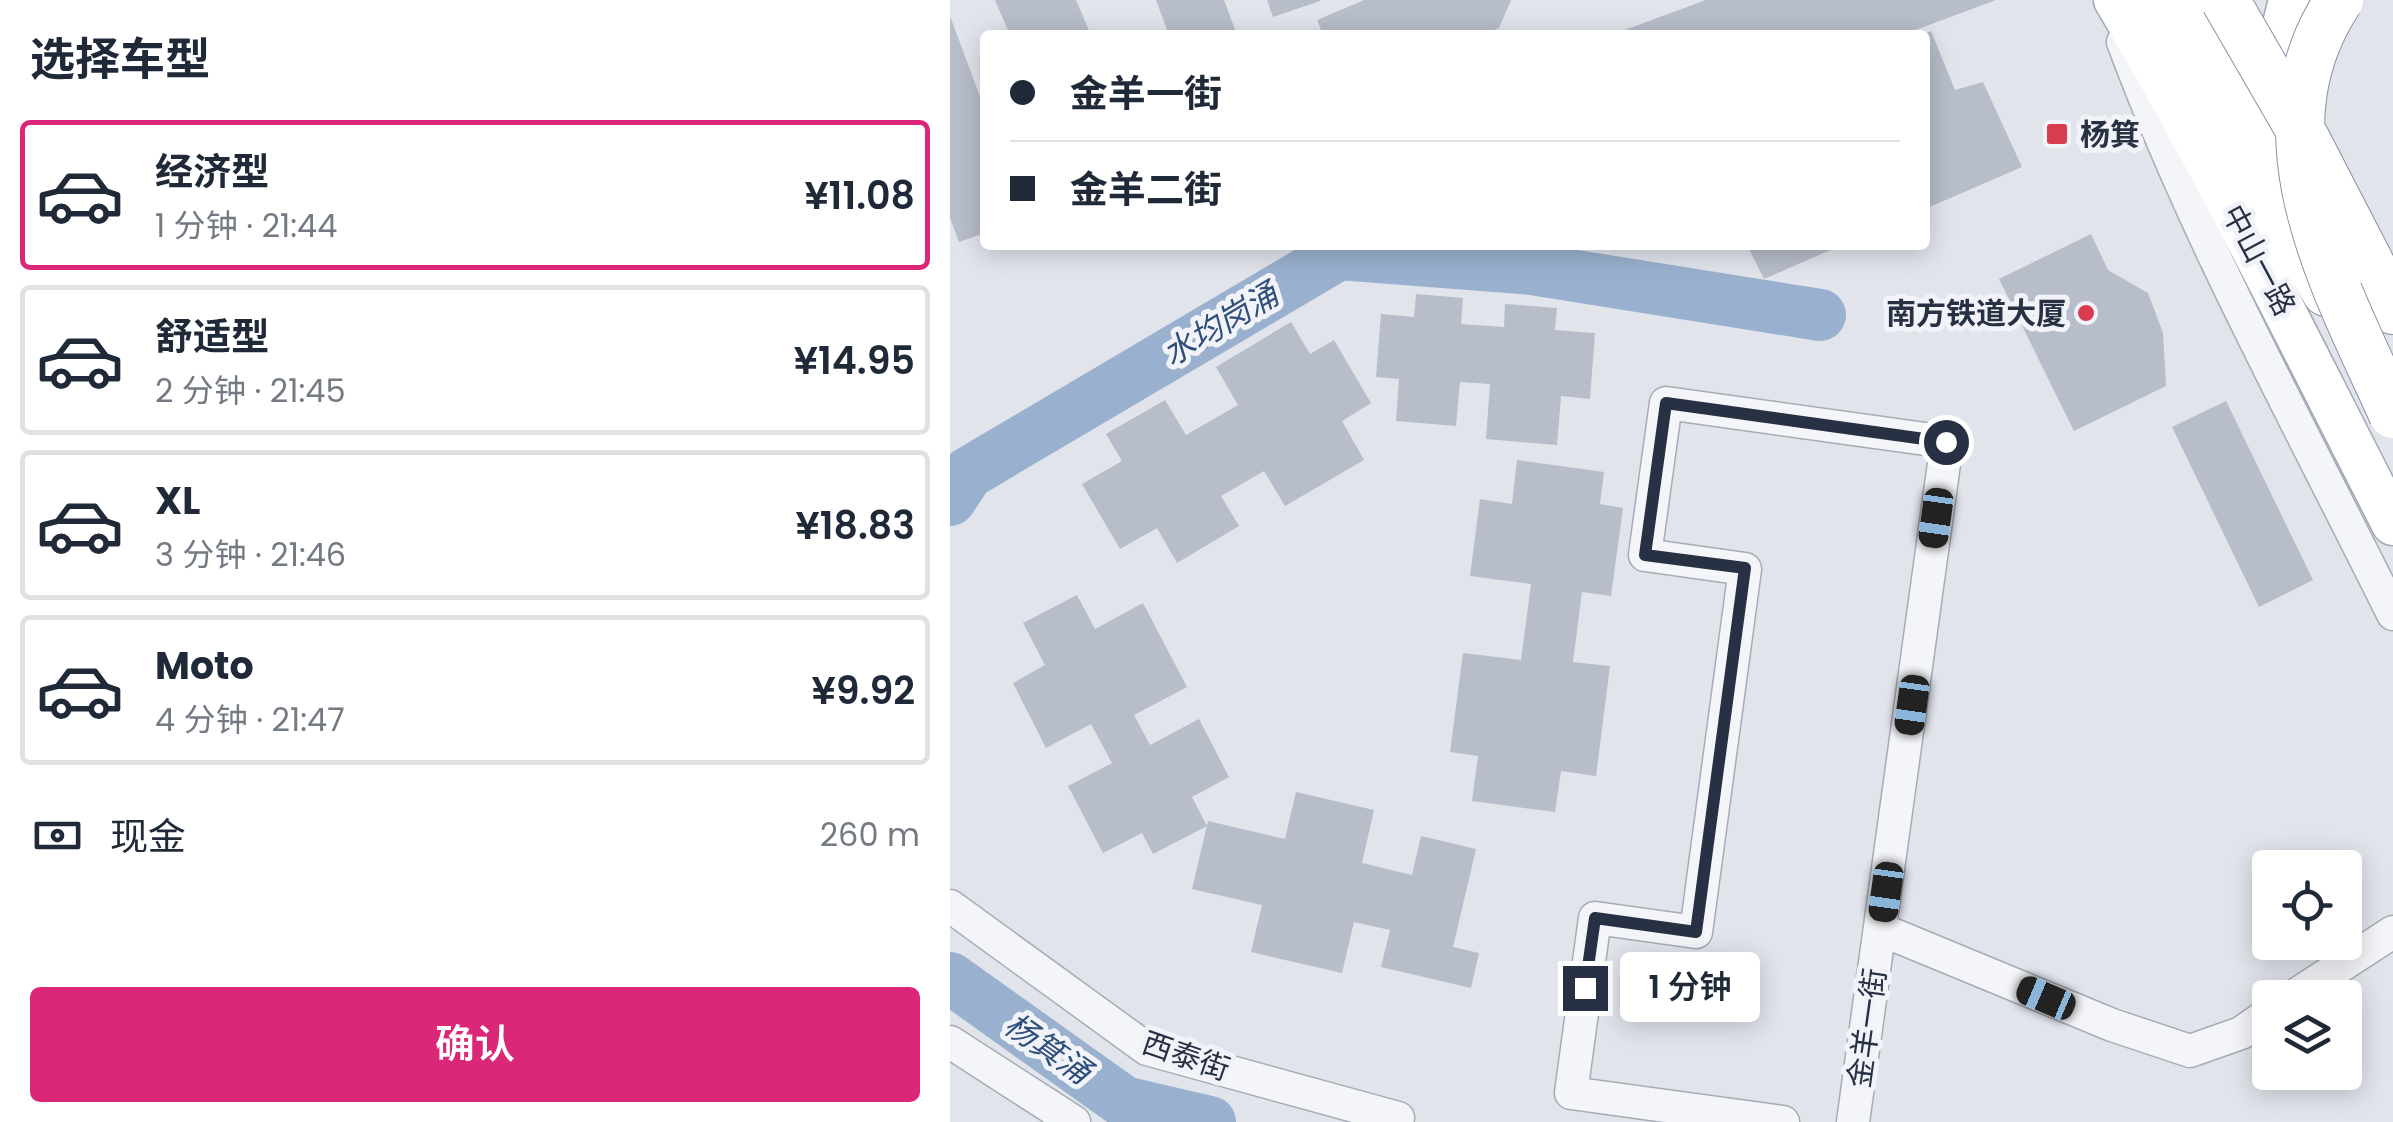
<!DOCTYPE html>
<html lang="zh">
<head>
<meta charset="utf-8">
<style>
	:root { --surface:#fff; --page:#f6f6f7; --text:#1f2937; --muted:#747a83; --line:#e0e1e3; --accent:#db2777 }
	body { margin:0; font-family:Poppins,"Noto Sans SC",sans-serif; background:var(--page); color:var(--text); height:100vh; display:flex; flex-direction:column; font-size:38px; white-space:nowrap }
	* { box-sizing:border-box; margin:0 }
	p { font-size:32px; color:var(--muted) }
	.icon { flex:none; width:55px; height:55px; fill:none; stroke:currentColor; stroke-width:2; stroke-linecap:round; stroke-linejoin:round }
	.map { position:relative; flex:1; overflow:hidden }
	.sheet { display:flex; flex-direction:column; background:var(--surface); width:950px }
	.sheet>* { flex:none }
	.top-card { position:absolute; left:30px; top:30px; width:950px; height:220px; border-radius:10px; box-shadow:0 5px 25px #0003; display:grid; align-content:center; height:220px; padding:0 30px; background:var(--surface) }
	.controls { position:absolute; left:1302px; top:850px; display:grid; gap:20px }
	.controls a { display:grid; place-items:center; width:110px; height:110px; border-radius:10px; background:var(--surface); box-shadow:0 5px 25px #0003; font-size:50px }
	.end { position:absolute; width:45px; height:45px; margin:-22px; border:12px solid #283144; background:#fff; box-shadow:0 0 0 5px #fff }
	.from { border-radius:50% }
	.bubble { position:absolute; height:70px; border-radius:10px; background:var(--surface); box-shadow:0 5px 25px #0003; font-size:32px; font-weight:600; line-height:70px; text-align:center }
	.car { position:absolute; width:30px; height:60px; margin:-30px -15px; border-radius:12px; box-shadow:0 0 8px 2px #0007; background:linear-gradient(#222 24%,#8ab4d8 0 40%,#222 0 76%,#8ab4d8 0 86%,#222 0) }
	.top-card b { display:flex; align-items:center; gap:35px; height:95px; font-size:38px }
	.top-card b+b { border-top:2px solid var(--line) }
	.top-card i { width:25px; height:25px; background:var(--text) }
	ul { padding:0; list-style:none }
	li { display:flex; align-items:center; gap:30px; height:150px; margin:0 20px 15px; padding:0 10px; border:5px solid var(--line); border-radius:10px }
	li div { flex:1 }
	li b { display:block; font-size:38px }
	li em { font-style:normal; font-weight:600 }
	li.selected { border-color:var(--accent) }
	li>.icon { width:90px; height:90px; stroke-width:1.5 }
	h2 { padding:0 30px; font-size:45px; line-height:120px }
	.pay { display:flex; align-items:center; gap:25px; height:110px; padding:0 30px; font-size:38px }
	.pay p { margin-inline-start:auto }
	.button { display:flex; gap:20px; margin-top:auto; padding:20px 30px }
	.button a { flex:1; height:115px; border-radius:10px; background:var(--accent); color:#fff; font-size:40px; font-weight:600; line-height:115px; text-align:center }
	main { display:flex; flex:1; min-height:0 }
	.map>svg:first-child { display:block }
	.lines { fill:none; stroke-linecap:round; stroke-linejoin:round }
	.river { stroke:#99b1ce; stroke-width:52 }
	.building { fill:#b7bdc9 }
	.minor-casing { stroke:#a6abb6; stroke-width:35 }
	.major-casing { stroke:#9fa8b7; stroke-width:45 }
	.highway-casing { stroke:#8791a3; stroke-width:50 }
	.minor { stroke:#f4f5f8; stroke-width:32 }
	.major { stroke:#fff; stroke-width:42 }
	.highway { stroke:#fff; stroke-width:48 }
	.highway-bridge-casing { stroke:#8791a3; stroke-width:50; stroke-linecap:butt }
	.highway-bridge { stroke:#fff; stroke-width:48 }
	.route { stroke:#283144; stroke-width:12 }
	.poi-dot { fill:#da3c4f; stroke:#f1f3f8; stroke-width:4 }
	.labels { text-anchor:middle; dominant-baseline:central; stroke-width:10; stroke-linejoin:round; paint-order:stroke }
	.poi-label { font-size:30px; font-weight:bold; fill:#283144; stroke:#f1f3f8; text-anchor:start }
	.street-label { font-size:30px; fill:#283144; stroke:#f1f3f8 }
	.water-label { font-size:32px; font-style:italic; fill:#2e4e7b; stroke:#f1f3f8 }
</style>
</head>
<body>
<main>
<section class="sheet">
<h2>选择车型</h2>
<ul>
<li class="selected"><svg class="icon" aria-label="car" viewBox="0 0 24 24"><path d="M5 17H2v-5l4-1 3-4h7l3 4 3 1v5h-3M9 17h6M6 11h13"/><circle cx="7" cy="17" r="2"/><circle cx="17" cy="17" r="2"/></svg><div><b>经济型</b><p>1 分钟 · 21:44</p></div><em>¥11.08</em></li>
<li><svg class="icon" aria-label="car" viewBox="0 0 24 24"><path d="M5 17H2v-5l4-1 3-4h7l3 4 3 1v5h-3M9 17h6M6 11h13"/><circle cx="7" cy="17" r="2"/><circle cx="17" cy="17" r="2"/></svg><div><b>舒适型</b><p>2 分钟 · 21:45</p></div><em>¥14.95</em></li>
<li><svg class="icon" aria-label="car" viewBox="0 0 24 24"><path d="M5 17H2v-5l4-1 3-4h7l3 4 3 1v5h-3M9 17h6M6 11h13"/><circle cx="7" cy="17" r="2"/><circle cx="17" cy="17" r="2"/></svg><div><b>XL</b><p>3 分钟 · 21:46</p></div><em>¥18.83</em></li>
<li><svg class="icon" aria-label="car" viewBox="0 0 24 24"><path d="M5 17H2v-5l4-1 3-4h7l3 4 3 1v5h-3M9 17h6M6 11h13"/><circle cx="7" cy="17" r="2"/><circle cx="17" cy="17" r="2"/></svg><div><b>Moto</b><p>4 分钟 · 21:47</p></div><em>¥9.92</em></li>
</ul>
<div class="pay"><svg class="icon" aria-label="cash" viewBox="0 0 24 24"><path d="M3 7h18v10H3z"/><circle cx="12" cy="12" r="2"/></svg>现金<p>260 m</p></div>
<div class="button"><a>确认</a></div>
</section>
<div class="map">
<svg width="1443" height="1122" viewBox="0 0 1443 1122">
	<rect width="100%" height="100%" fill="#e1e4eb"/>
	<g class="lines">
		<g class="river">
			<polyline points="0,500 18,473 389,254 582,269 870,315"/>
			<polyline points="0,978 174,1102 260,1122"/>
		</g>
	</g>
	<g class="building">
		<polygon points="45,0 126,0 141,35 60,35"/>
		<polygon points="206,0 274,0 287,35 219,35"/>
		<polygon points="317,0 370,0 370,1 323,17"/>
		<polygon points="414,0 561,0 549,28 533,35 373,35 367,20"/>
		<polygon points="756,0 1046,0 952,35 661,35"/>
		<polygon points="0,16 35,110 35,233 9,242 0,218"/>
		<polygon points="981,31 1005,90 1033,82 1072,167 975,209 975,34"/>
		<polygon points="1141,234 1158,270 1198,293 1213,333 1216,386 1124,431 1049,279"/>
		<polygon points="797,245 892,245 814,279"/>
		<polygon points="466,294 513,298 511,324 554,327 555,304 607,308 605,330 645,333 640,399 611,396 607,445 536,439 540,384 510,382 506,426 446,421 449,379 426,377 431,314 464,317"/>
		<polygon points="341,322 360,354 384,340 421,403 392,421 414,460 335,506 314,471 271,496 289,526 227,563 207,528 170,549 132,484 172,461 156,434 215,400 236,435 288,405 266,367"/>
		<polygon points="1276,401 1363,580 1309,607 1222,427"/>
		<polygon points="567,460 654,472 650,504 673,508 661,596 632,592 623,662 660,666 646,776 611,771 605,812 522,801 528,756 500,752 513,653 571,660 581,584 520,576 530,499 562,504"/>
		<polygon points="127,595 145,629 193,603 237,687 184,715 200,745 249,719 279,777 242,797 257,826 203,854 192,833 153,853 118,786 162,763 141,724 96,748 63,683 95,665 73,623"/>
		<polygon points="346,792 424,810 412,863 462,875 471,836 526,849 503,947 529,953 521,988 431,967 440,930 404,922 392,973 301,952 312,905 242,889 258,821 335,839"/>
	</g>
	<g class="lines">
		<g class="minor-casing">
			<g id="minor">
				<path d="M1173 42C1246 238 1350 426 1443 614"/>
				<polyline points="0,906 197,1049 448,1118"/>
				<polyline points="932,930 1162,1025 1240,1051 1291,1033 1320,1013"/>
				<polyline points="1341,998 1443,932"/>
				<polyline points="0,1042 124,1122"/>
				<polyline points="833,1122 621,1093 645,918 746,932 795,569 695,555 716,403 997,442 903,1122"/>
			</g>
		</g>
		<g class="major-casing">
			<g id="major">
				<path d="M1165 0C1267 170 1352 348 1443 524"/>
				<polyline points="1240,0 1309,117 1353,202"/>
				<polyline points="1326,103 1326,56 1340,0"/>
			</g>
		</g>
		<g class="highway-casing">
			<g id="highway">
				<polyline points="1208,0 1376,292"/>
				<polyline points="1418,260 1443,310"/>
			</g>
		</g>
		<use href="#minor" class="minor"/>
		<use href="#major" class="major"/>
		<use href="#highway" class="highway"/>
		<g class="highway-bridge-casing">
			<g id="highway-bridge">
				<polyline points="1275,0 1356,140 1418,260"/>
				<path d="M1389 0C1299 135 1385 285 1443 414"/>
			</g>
		</g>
		<use href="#highway-bridge" class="highway-bridge"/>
	</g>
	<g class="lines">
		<polyline class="route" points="635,988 645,918 746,932 795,568 695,555 716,403 996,442"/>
	</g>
	<g class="poi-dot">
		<rect x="1095" y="122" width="24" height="24" rx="5"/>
		<circle cx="1136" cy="313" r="10"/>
	</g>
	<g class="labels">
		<g class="poi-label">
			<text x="1130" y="134">杨箕</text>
			<text x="1116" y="313" text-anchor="end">南方铁道大厦</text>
		</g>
		<g class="street-label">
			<text transform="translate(1309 260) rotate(62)">中山一路</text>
			<text transform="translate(917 1028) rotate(-82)">金羊一街</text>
			<text transform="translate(236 1056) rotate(19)">西泰街</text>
		</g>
		<g class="water-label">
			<text transform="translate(270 324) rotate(-31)">水均岗涌</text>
			<text transform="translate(98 1048) rotate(35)">杨箕涌</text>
		</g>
	</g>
</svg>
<div class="controls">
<a><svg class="icon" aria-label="locate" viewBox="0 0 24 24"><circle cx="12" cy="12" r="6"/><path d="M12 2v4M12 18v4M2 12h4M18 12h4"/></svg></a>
<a><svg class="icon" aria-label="layers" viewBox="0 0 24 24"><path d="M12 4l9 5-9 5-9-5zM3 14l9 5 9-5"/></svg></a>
</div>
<i class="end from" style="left:996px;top:442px"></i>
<i class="end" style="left:635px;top:988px"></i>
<div class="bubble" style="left:670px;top:952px;width:140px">1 分钟</div>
<i class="car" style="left:986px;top:518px;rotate:188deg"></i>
<i class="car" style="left:962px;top:705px;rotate:188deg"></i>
<i class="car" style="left:936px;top:892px;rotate:188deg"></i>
<i class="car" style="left:1096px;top:998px;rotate:293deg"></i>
<div class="top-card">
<b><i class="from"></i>金羊一街</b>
<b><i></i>金羊二街</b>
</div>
</div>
</main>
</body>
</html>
